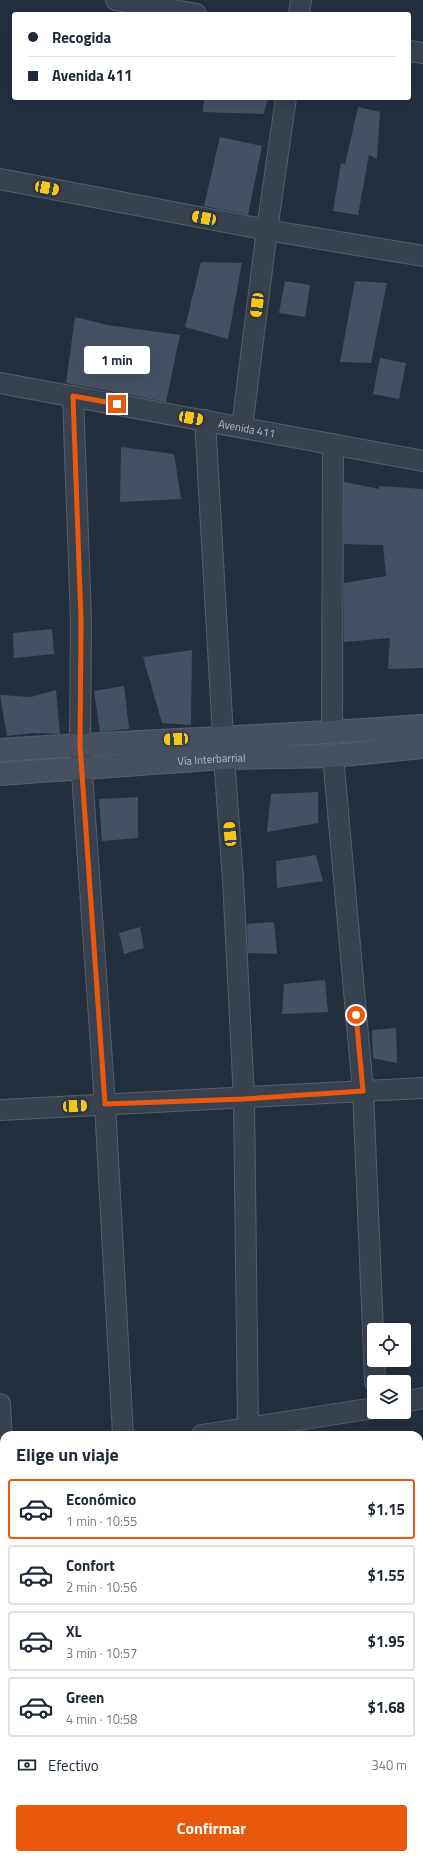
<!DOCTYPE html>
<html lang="es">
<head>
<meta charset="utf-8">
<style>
	:root { --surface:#fff; --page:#f2f2f3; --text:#1f2937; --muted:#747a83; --line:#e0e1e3; --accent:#ea580c }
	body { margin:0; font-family:"Titillium Web",sans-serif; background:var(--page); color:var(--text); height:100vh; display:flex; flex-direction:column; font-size:15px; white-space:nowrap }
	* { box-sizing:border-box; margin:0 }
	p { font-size:13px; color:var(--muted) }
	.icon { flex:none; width:22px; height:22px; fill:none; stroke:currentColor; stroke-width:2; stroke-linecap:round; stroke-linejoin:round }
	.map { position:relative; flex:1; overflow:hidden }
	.panel { position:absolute; left:0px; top:1431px; width:423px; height:428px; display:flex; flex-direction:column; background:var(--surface); border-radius:12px 12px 0 0; box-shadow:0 4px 16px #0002 }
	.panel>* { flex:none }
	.hud { position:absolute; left:12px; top:12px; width:399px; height:88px; border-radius:4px; box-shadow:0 4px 16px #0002; display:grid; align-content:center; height:88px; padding:0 16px; background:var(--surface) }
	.buttons { position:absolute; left:367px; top:1323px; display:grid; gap:8px }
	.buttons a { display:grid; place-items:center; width:44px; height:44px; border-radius:4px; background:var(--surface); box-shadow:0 4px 16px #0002; font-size:20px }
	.end { position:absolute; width:18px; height:18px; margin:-9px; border:5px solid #ea580c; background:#fff; box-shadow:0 0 0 2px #fff }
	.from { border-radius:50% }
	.bubble { position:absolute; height:28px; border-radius:4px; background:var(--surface); box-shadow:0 4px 16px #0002; font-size:13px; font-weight:700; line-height:28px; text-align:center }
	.car { position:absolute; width:12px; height:24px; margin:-12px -6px; border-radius:5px; box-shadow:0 0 3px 1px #0007; background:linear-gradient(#f5c518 24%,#345 0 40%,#f5c518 0 76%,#345 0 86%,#f5c518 0) }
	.hud b { display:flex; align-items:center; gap:14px; height:38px; font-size:15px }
	.hud b+b { border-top:1px solid var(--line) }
	.hud i { width:10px; height:10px; background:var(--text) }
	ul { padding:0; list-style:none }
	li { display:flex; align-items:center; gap:12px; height:60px; margin:0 8px 6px; padding:0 8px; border:2px solid var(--line); border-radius:4px }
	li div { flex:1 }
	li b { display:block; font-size:15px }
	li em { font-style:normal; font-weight:700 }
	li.selected { border-color:var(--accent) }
	li>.icon { width:36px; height:36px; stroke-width:1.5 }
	h2 { padding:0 16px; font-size:18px; line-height:48px }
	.pay { display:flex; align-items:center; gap:10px; height:44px; padding:0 16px; font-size:15px }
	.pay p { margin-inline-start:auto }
	.action { display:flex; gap:8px; margin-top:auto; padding:8px 16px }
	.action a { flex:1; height:46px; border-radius:4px; background:var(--accent); color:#fff; font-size:16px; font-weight:700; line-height:46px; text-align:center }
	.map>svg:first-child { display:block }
	.building { fill:#455162 }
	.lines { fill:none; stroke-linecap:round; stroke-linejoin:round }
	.minor-casing { stroke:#565f6c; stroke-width:22 }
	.secondary-casing { stroke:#565f6c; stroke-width:24 }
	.minor { stroke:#38414e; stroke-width:20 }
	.secondary { stroke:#465061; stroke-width:22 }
	.route { stroke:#ea580c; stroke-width:5 }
	.labels { text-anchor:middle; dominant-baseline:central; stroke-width:3; stroke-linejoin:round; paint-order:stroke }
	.street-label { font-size:11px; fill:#b4bcc9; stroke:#1d2633 }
</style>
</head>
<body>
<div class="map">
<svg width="423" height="1859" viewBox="0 0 423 1859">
	<rect width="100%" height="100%" fill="#242f3e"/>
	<g class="building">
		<polygon points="204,98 268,98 264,114 203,112"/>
		<polygon points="358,107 380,112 377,159 369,155 358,215 333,211 341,163 345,164"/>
		<polygon points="220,137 262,146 248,215 204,206"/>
		<polygon points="201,262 242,263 228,339 185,327"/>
		<polygon points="285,281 310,285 305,317 279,313"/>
		<polygon points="355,281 387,283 371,363 340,362"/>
		<polygon points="75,317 107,325 180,335 166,402 66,383"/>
		<polygon points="380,358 406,363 399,399 373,394"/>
		<polygon points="121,447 174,454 181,499 120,502"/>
		<polygon points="344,482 379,489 379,486 423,489 423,668 388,669 390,638 344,642 344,583 386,576 383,545 344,544"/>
		<polygon points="52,629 54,654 14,658 13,633"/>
		<polygon points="192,650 191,725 162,723 143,657"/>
		<polygon points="124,686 129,729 100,732 94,691"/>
		<polygon points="56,690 60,734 33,733 7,736 0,695 31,697"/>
		<polygon points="318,792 318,823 267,832 271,794"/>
		<polygon points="138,797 138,838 102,841 99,799"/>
		<polygon points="316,855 323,881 277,888 276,861"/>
		<polygon points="274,922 277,954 248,953 247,924"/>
		<polygon points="140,927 144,948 124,954 119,933"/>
		<polygon points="325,980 328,1012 282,1014 284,984"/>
		<polygon points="396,1028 397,1063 373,1058 372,1030"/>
	</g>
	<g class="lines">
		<g class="minor-casing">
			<g id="minor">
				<polyline points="116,0 196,14"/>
				<polyline points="299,14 301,0"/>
				<polyline points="409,51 423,53"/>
				<polyline points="0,179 267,230 423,256"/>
				<path id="s1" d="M0 383 423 461"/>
				<polyline points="73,396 81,620 80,745 105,1104 123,1435"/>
				<polyline points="205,420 223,736"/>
				<polyline points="242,427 267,230 286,98"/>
				<polyline points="332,732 333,444"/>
				<polyline points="333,756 363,1091 374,1355"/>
				<polyline points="224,758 233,879 244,1099 248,1428"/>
				<polyline points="0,1110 423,1088"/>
				<polyline points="374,1360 375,1382"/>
				<polyline points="404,1402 423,1398"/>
				<polyline points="0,1404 3,1461"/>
				<polyline points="202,1435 374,1408"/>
				<polyline points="419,1473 423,1472"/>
				<polyline points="0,1545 4,1545"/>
				<polyline points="419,1595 423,1594"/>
				<polyline points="0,1642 4,1659"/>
				<polyline points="50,1855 51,1859"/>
				<polyline points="175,1855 176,1859"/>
				<polyline points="298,1855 299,1859"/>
			</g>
		</g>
		<g class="secondary-casing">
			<g id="secondary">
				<path d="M0 750C141 741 282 736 423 726"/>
				<path id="s2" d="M0 774 224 758 333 756 423 747"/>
			</g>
		</g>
		<use href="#minor" class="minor"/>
		<use href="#secondary" class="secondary"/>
	</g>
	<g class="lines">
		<polyline class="route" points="117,404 73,396 81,620 80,745 105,1104 244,1099 363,1091 356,1015"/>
	</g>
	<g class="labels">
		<g class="street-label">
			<text stroke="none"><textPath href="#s1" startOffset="251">Avenida 411</textPath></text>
			<text stroke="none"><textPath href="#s2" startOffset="212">Vía Interbarrial</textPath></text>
		</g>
	</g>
</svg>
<div class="buttons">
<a><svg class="icon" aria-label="locate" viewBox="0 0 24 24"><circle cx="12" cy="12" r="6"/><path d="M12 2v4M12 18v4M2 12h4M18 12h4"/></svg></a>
<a><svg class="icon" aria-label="layers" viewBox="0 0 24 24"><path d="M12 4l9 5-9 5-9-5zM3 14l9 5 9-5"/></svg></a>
</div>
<i class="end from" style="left:356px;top:1015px"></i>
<i class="end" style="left:117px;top:404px"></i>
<div class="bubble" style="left:84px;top:346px;width:66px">1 min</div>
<i class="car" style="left:47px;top:188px;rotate:101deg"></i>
<i class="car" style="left:204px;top:218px;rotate:281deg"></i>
<i class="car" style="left:257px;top:305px;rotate:187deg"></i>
<i class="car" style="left:191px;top:418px;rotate:100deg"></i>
<i class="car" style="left:176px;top:739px;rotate:267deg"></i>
<i class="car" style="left:230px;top:834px;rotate:355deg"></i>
<i class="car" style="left:75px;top:1106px;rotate:87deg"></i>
<div class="hud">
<b><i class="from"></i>Recogida</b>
<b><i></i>Avenida 411</b>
</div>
<section class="panel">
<h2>Elige un viaje</h2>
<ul>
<li class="selected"><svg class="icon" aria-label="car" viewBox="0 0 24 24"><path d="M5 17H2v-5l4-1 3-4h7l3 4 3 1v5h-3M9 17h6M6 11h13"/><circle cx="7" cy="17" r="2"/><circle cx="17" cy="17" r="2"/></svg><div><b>Económico</b><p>1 min · 10:55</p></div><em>$1.15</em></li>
<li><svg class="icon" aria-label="car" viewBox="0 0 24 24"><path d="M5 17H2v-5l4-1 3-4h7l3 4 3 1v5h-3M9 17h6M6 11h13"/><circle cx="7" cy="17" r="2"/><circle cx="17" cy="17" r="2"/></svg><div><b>Confort</b><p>2 min · 10:56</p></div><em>$1.55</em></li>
<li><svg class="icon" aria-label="car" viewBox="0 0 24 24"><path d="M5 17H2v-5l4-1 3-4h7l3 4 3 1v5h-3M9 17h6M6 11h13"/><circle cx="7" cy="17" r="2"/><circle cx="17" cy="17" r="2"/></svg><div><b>XL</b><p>3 min · 10:57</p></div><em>$1.95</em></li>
<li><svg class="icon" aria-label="car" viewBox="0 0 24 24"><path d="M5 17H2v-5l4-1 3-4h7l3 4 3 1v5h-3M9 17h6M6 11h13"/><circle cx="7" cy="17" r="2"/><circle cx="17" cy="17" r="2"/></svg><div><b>Green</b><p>4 min · 10:58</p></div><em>$1.68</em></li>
</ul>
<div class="pay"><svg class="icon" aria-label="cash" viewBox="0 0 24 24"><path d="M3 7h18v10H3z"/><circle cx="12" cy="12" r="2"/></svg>Efectivo<p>340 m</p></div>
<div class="action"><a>Confirmar</a></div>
</section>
</div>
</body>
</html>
